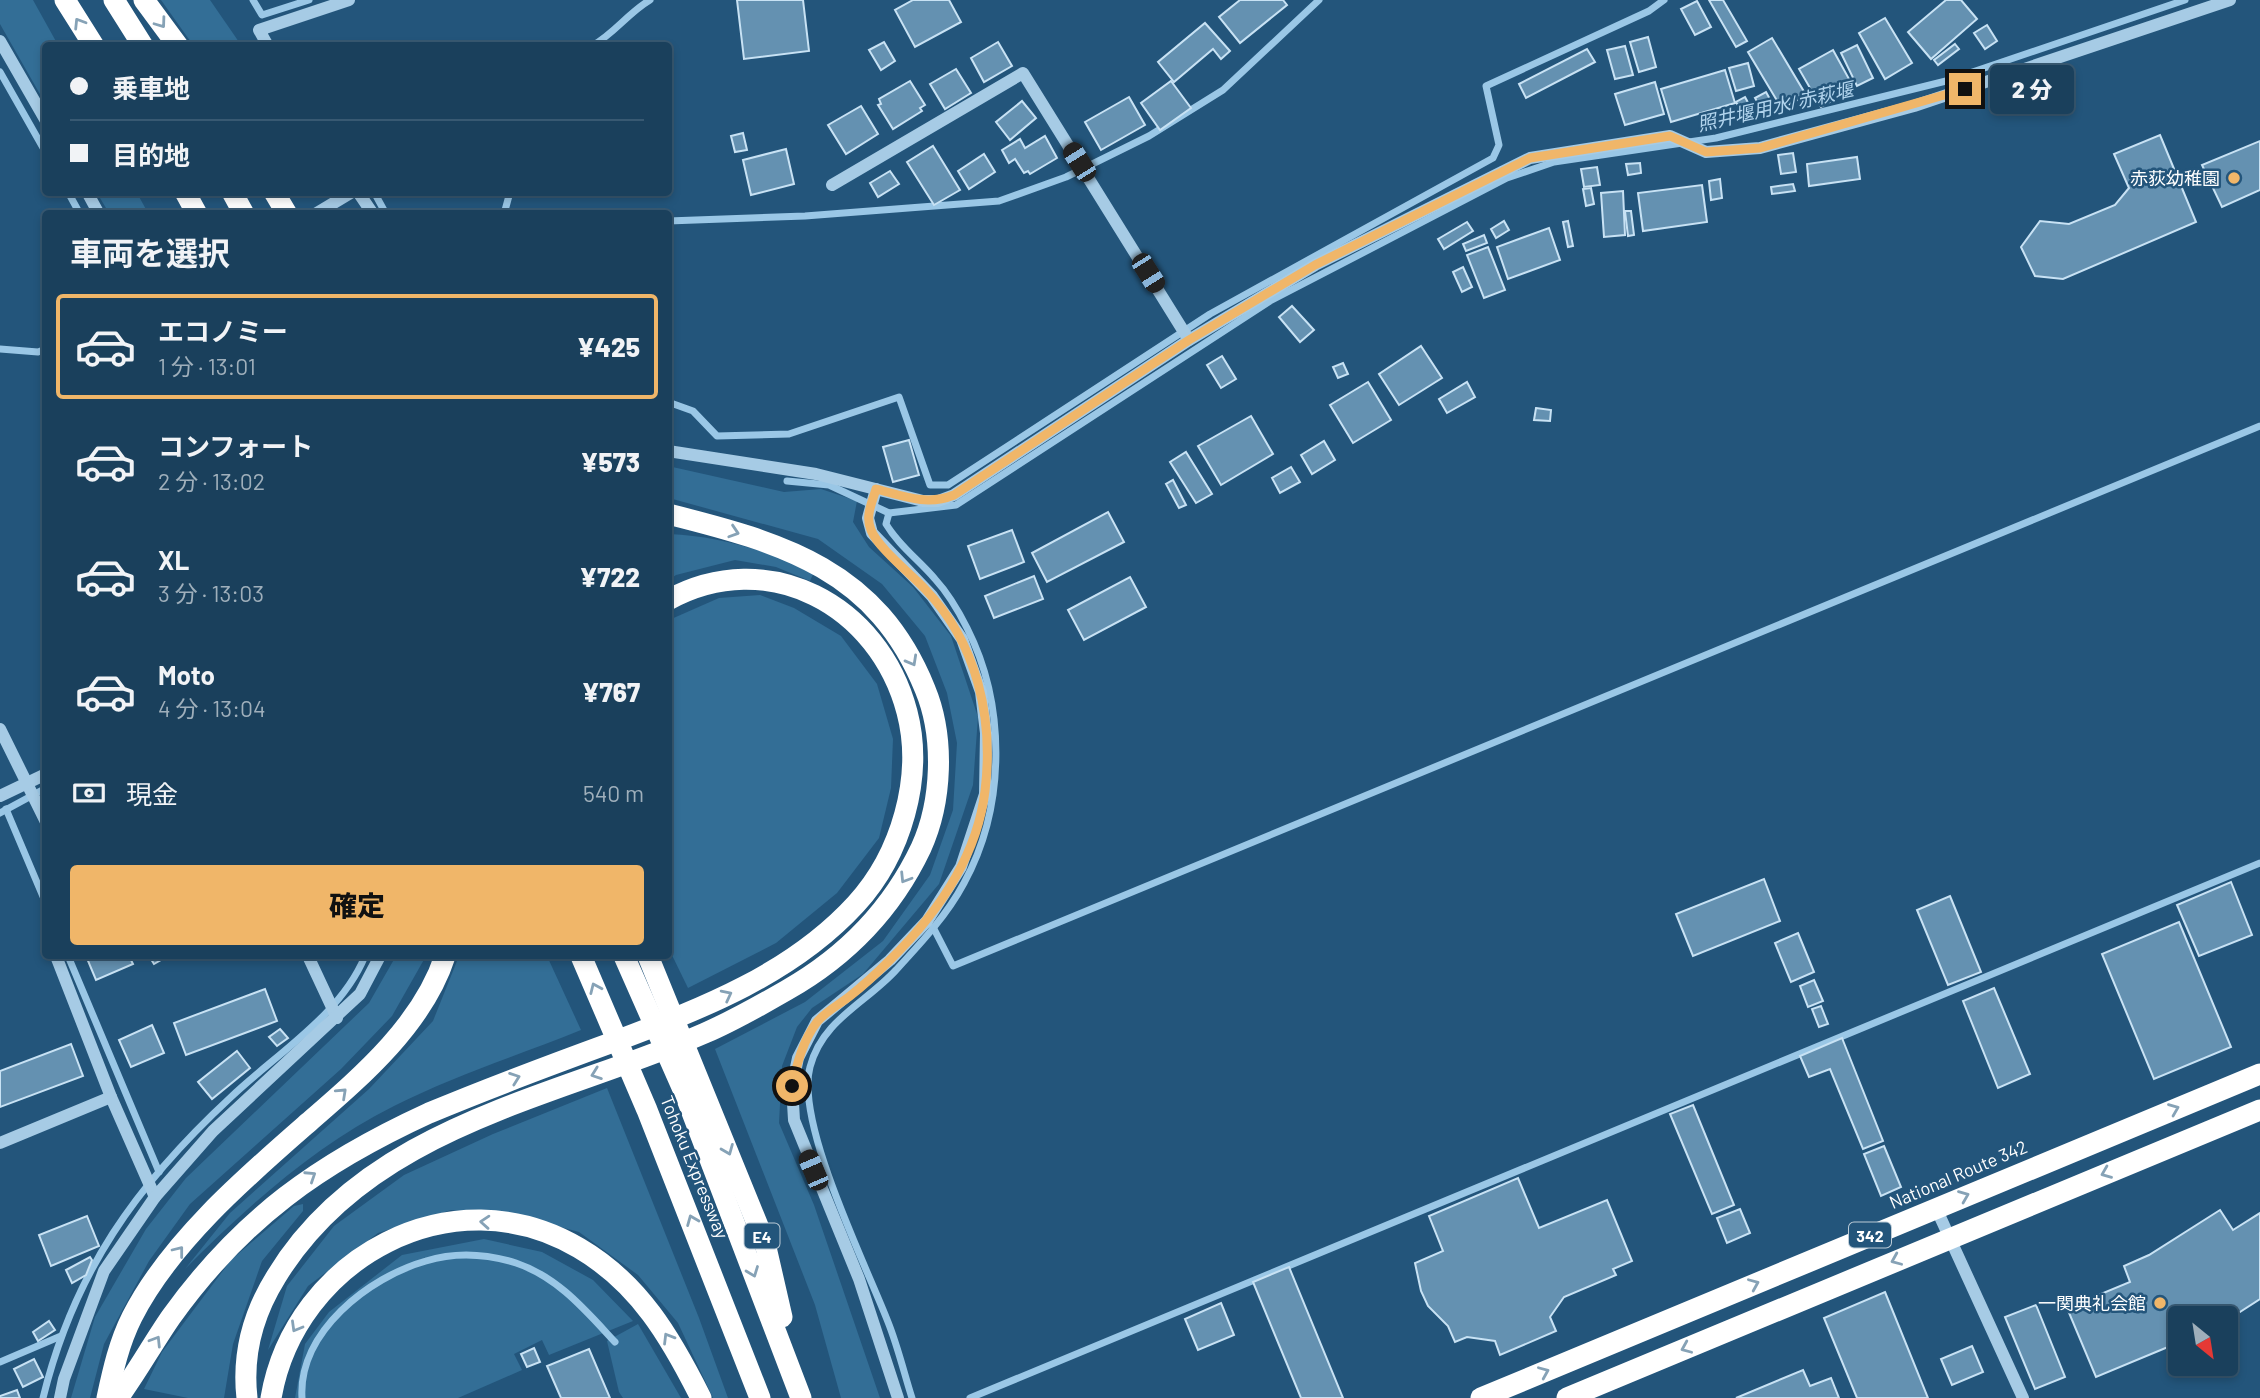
<!DOCTYPE html>
<html lang="ja">
<head>
<meta charset="utf-8">
<style>
	:root { --surface:#1a405c; --page:#234762; --text:#f1f3f6; --muted:#9fafbb; --line:#385972; --accent:#f0b669 }
	body { margin:0; font-family:Barlow,"Noto Sans JP",sans-serif; background:var(--page); color:var(--text); height:100vh; display:flex; flex-direction:column; font-size:26px; white-space:nowrap }
	* { box-sizing:border-box; margin:0 }
	p { font-size:23px; color:var(--muted) }
	.icon { flex:none; width:38px; height:38px; fill:none; stroke:currentColor; stroke-width:2; stroke-linecap:round; stroke-linejoin:round }
	.map { position:relative; flex:1; overflow:hidden }
	.panel { position:absolute; left:42px; top:210px; width:630px; height:749px; display:flex; flex-direction:column; background:var(--surface); border-radius:7px; box-shadow:0 4px 10px #0003,0 0 0 2px var(--line) }
	.panel>* { flex:none }
	.banner { position:absolute; left:42px; top:42px; width:630px; height:154px; border-radius:7px; box-shadow:0 4px 10px #0003,0 0 0 2px var(--line); display:grid; align-content:center; height:154px; padding:0 28px; background:var(--surface) }
	.needle { width:46px; rotate:150deg }
	.fabs { position:absolute; left:2168px; top:1306px; display:grid; gap:14px }
	.fabs a { display:grid; place-items:center; width:70px; height:70px; border-radius:7px; background:var(--surface); box-shadow:0 4px 10px #0003,0 0 0 2px var(--line); font-size:35px }
	.end { position:absolute; width:32px; height:32px; margin:-16px; border:9px solid #f0b669; background:#111; box-shadow:0 0 0 4px #111 }
	.from { border-radius:50% }
	.bubble { position:absolute; height:49px; border-radius:7px; background:var(--surface); box-shadow:0 4px 10px #0003,0 0 0 2px var(--line); font-size:23px; font-weight:800; line-height:49px; text-align:center }
	.car { position:absolute; width:21px; height:42px; margin:-21px -10px; border-radius:9px; box-shadow:0 0 5px 2px #0007; background:linear-gradient(#222 24%,#8ab4d8 0 40%,#222 0 76%,#8ab4d8 0 86%,#222 0) }
	.banner b { display:flex; align-items:center; gap:24px; height:66px; font-size:26px }
	.banner b+b { border-top:2px solid var(--line) }
	.banner i { width:18px; height:18px; background:var(--text) }
	ul { padding:0; list-style:none }
	li { display:flex; align-items:center; gap:21px; height:105px; margin:0 14px 10px; padding:0 14px; border:4px solid transparent; border-radius:7px }
	li div { flex:1 }
	li b { display:block; font-size:26px }
	li em { font-style:normal; font-weight:800 }
	li.active { border-color:var(--accent) }
	li>.icon { width:63px; height:63px; stroke-width:1.5 }
	h2 { padding:0 28px; font-size:32px; line-height:84px }
	.pay { display:flex; align-items:center; gap:18px; height:77px; padding:0 28px; font-size:26px }
	.pay p { margin-inline-start:auto }
	.action { display:flex; gap:14px; margin-top:auto; padding:14px 28px }
	.action a { flex:1; height:80px; border-radius:7px; background:var(--accent); color:#111; font-size:28px; font-weight:800; line-height:80px; text-align:center }
	.map>svg:first-child { display:block }
	.green { fill:#336e96 }
	.lines { fill:none; stroke-linecap:round; stroke-linejoin:round }
	.stream { stroke:#9ac7e6; stroke-width:7 }
	.building { fill:#6491b1; stroke:#c8e2f4; stroke-width:2 }
	.minor { stroke:#a6cbe5; stroke-width:12 }
	.highway { stroke:#fff; stroke-width:21 }
	.oneway { stroke:#86a2b6 }
	.route { stroke:#f0b669; stroke-width:9 }
	.poi-dot { fill:#f0b669; stroke:#23557b; stroke-width:2.5 }
	.labels { text-anchor:middle; dominant-baseline:central; stroke-width:5; stroke-linejoin:round; paint-order:stroke }
	.shield { fill:#23557b; stroke:#bdccd7; stroke-width:2 }
	.shield-label { font-size:16px; font-weight:bold; fill:#fff }
	.poi-label { font-size:18px; fill:#fff; stroke:#23557b; text-anchor:end }
	.street-label { font-size:18px; fill:#fff; stroke:#23557b }
	.water-label { font-size:19px; font-style:italic; fill:#b1d4ed; stroke:#23557b }
</style>
</head>
<body>
<div class="map">
<svg width="2260" height="1398" viewBox="0 0 2260 1398">
	<rect width="100%" height="100%" fill="#23557b"/>
	<g class="green">
		<polygon points="0,0 33,0 58,45 46,46 45,103 0,24"/>
		<polygon points="161,0 210,0 241,45 193,45"/>
		<polygon points="97,193 137,193 148,213 109,213"/>
		<polygon points="668,466 784,492 821,489 857,501 853,522 869,547 913,587 951,636 978,717 973,785 939,884 863,974 812,1008 797,1027 782,1066 779,1123 814,1205 880,1398 841,1398 815,1305 715,1049 805,1002 883,941 930,875 953,810 957,743 947,693 925,636 882,584 818,539 669,498"/>
		<path d="M669 534C718 536 769 551 814 572L810 581 776 567 735 560 676 575 669 580Z"/>
		<polygon points="760,595 794,608 841,636 877,684 893,739 891,788 879,838 837,893 776,943 688,988 669,949 669,620 719,598"/>
		<polygon points="396,956 426,956 392,1016 341,1069 190,1204 149,1261 104,1344 90,1398 71,1398 95,1317 146,1229 186,1178 369,1003"/>
		<path d="M459 956H547L581 1030C519 1055 453 1076 394 1106 314 1146 247 1207 185 1269L230 1213 369 1089 433 1021Z"/>
		<polygon points="607,1088 699,1318 728,1398 713,1398 678,1323 638,1275 579,1232 520,1216 451,1210 378,1233 308,1286 268,1350 287,1286 334,1226 404,1175 493,1134"/>
		<polygon points="303,1204 303,1211 262,1261 233,1344 224,1398 188,1398 144,1389 162,1352 231,1260 294,1206"/>
		<polygon points="484,1239 542,1252 593,1280 633,1321 549,1355 542,1340 514,1354 522,1370 458,1398 295,1398 305,1344 329,1312 402,1255"/>
		<polygon points="638,1324 681,1398 623,1398 619,1392 607,1341"/>
	</g>
	<g class="lines">
		<g class="stream">
			<polyline points="253,0 262,15 309,0"/>
			<path d="M592 46C615 33 628 13 650 0"/>
			<polyline points="0,72 46,153"/>
			<polyline points="68,192 80,214"/>
			<polyline points="374,192 386,214"/>
			<polyline points="504,214 510,192"/>
			<polyline points="668,221 805,216 999,201 1066,177 1149,136 1223,90 1319,0"/>
			<polyline points="0,349 38,352 46,349"/>
			<polyline points="668,402 693,411 717,436 789,434 899,397 930,485 948,485 1210,314 1493,158 1499,145 1486,86 1649,11 1664,0"/>
			<polyline points="787,481 829,485 889,513 956,505 1270,301 1507,178 1554,162 1716,138 1946,81 2185,0"/>
			<path d="M889 513 886 524C899 546 919 560 935 579 947 592 959 612 967 628 1006 705 1006 806 964 883 947 915 921 943 896 970 866 1003 822 1020 810 1067 795 1123 866 1265 888 1322 898 1347 904 1373 912 1398"/>
			<polyline points="6,809 44,899"/>
			<polyline points="0,813 46,788"/>
			<polyline points="933,927 953,966 2260,426"/>
			<polyline points="68,956 159,1172"/>
			<polyline points="0,1362 61,1336"/>
			<path d="M43 1398C74 1272 136 1185 231 1097 276 1054 341 1015 365 956"/>
			<path d="M302 1398C298 1332 369 1277 426 1261 455 1252 487 1254 516 1263 558 1277 586 1311 615 1342"/>
			<polyline points="970,1398 2260,863"/>
		</g>
	</g>
	<g class="building">
		<polygon points="737,0 803,0 809,51 744,59"/>
		<polygon points="913,0 949,0 961,22 915,47 895,10"/>
		<polygon points="1240,0 1283,0 1287,5 1240,43 1219,17"/>
		<polygon points="1709,0 1723,0 1747,41 1736,47"/>
		<polygon points="1946,0 1961,0 1977,19 1931,59 1908,32"/>
		<polygon points="1697,1 1711,27 1695,35 1681,9"/>
		<polygon points="1885,18 1912,63 1885,79 1859,33"/>
		<polygon points="1205,23 1230,51 1221,59 1213,49 1174,82 1158,62"/>
		<polygon points="1987,25 1997,41 1985,49 1974,33"/>
		<polygon points="1648,37 1656,67 1639,72 1630,42"/>
		<polygon points="1772,38 1806,95 1782,109 1748,52"/>
		<polygon points="884,42 895,61 881,70 869,50"/>
		<polygon points="998,42 1012,66 984,82 971,58"/>
		<polygon points="1955,44 1959,49 1938,65 1934,60"/>
		<polygon points="1857,45 1873,78 1857,86 1841,53"/>
		<polygon points="1625,46 1633,75 1615,79 1607,50"/>
		<polygon points="1587,49 1595,62 1526,98 1519,84"/>
		<polygon points="1833,50 1854,88 1821,107 1799,69"/>
		<polygon points="1748,63 1754,86 1736,91 1729,68"/>
		<polygon points="956,69 971,93 945,109 930,84"/>
		<polygon points="1725,70 1735,103 1671,122 1661,89"/>
		<polygon points="910,81 925,105 920,108 922,111 893,129 878,105 881,104 879,99"/>
		<polygon points="1171,81 1191,108 1160,130 1141,103"/>
		<polygon points="1655,82 1664,114 1625,125 1615,94"/>
		<polygon points="1766,92 1771,101 1760,107 1755,98"/>
		<polygon points="1129,97 1145,125 1101,150 1085,122"/>
		<polygon points="1745,97 1752,110 1743,114 1736,102"/>
		<polygon points="1022,101 1036,118 1010,140 996,122"/>
		<polygon points="861,106 878,134 846,154 828,125"/>
		<polygon points="743,133 747,150 735,152 731,136"/>
		<polygon points="2160,135 2196,222 2063,279 2035,276 2021,247 2040,221 2069,224 2115,205 2129,188 2114,154"/>
		<polygon points="1045,136 1057,158 1030,174 1028,171 1024,173 1015,159 1009,163 1002,150 1020,139 1025,148"/>
		<polygon points="2260,141 2260,190 2222,207 2202,165"/>
		<polygon points="933,146 960,190 934,205 907,162"/>
		<polygon points="786,149 794,184 751,195 743,160"/>
		<polygon points="1793,153 1796,172 1781,174 1778,155"/>
		<polygon points="984,154 995,172 969,189 958,171"/>
		<polygon points="1857,157 1860,179 1809,186 1807,164"/>
		<polygon points="1640,163 1641,173 1628,175 1626,164"/>
		<polygon points="1597,167 1600,185 1584,187 1581,169"/>
		<polygon points="890,171 899,184 878,197 870,183"/>
		<polygon points="1720,179 1722,198 1711,200 1709,181"/>
		<polygon points="1793,184 1795,191 1772,194 1771,187"/>
		<polygon points="1702,185 1707,222 1643,231 1638,193"/>
		<polygon points="1591,188 1594,204 1586,206 1583,189"/>
		<polygon points="1623,191 1625,235 1604,237 1601,193"/>
		<polygon points="1625,211 1631,211 1634,235 1628,236"/>
		<polygon points="1504,221 1509,230 1496,238 1491,229"/>
		<polygon points="1568,221 1573,246 1568,247 1563,222"/>
		<polygon points="1467,222 1473,231 1444,249 1438,239"/>
		<polygon points="1549,228 1560,260 1508,279 1497,247"/>
		<polygon points="1484,235 1487,243 1466,251 1463,244"/>
		<polygon points="1488,247 1505,290 1484,298 1467,255"/>
		<polygon points="1463,267 1472,287 1462,292 1453,272"/>
		<polygon points="1292,306 1314,330 1300,342 1279,317"/>
		<polygon points="1421,346 1442,378 1399,405 1379,374"/>
		<polygon points="1222,356 1236,379 1221,388 1207,365"/>
		<polygon points="1343,363 1348,374 1338,378 1333,367"/>
		<polygon points="1368,382 1391,420 1353,443 1330,405"/>
		<polygon points="1467,382 1475,397 1447,413 1439,399"/>
		<polygon points="1536,408 1551,410 1550,421 1534,420"/>
		<polygon points="1251,416 1273,454 1221,485 1198,446"/>
		<polygon points="909,440 919,475 893,482 883,447"/>
		<polygon points="1324,441 1335,460 1312,474 1301,455"/>
		<polygon points="1186,452 1212,494 1196,503 1170,462"/>
		<polygon points="1291,467 1300,482 1280,493 1272,478"/>
		<polygon points="1173,480 1186,505 1179,508 1166,484"/>
		<polygon points="1108,512 1124,542 1047,582 1032,553"/>
		<polygon points="1012,530 1024,562 980,579 968,546"/>
		<polygon points="1034,576 1043,599 994,618 985,596"/>
		<polygon points="1130,577 1146,607 1084,640 1068,610"/>
		<polygon points="1764,879 1780,921 1693,956 1676,914"/>
		<polygon points="2231,882 2252,935 2199,956 2177,905"/>
		<polygon points="1950,896 1981,972 1948,985 1917,910"/>
		<polygon points="2179,922 2231,1047 2154,1079 2102,954"/>
		<polygon points="1798,933 1814,972 1791,982 1775,943"/>
		<polygon points="86,956 129,956 133,964 96,980"/>
		<polygon points="149,956 168,956 154,964"/>
		<polygon points="1814,980 1823,1001 1808,1007 1800,986"/>
		<polygon points="1994,988 2030,1074 1998,1088 1963,1001"/>
		<polygon points="265,989 277,1021 186,1055 174,1023"/>
		<polygon points="1821,1006 1828,1024 1819,1027 1812,1009"/>
		<polygon points="152,1025 164,1053 131,1067 119,1040"/>
		<polygon points="280,1029 288,1038 277,1046 269,1037"/>
		<polygon points="1842,1038 1883,1141 1863,1149 1830,1069 1809,1077 1800,1056"/>
		<polygon points="71,1044 83,1076 0,1107 0,1071"/>
		<polygon points="237,1051 250,1068 212,1099 198,1082"/>
		<polygon points="1693,1105 1734,1205 1712,1214 1670,1114"/>
		<polygon points="1884,1146 1901,1187 1881,1196 1864,1154"/>
		<polygon points="1518,1178 1539,1228 1607,1200 1632,1261 1613,1269 1616,1275 1564,1297 1550,1317 1556,1331 1500,1355 1495,1341 1467,1337 1455,1342 1448,1326 1428,1306 1421,1291 1415,1263 1443,1251 1429,1216"/>
		<polygon points="1740,1209 1750,1233 1727,1243 1717,1218"/>
		<polygon points="2220,1210 2233,1230 2260,1213 2260,1299 2226,1321 2226,1318 2180,1318 2180,1342 2096,1377 2067,1308 2130,1282 2124,1266 2149,1255"/>
		<polygon points="87,1216 99,1246 51,1266 39,1235"/>
		<polygon points="90,1257 92,1260 86,1275 72,1283 66,1270"/>
		<polygon points="1289,1267 1343,1398 1301,1398 1253,1282"/>
		<polygon points="1885,1292 1928,1398 1857,1398 1824,1318"/>
		<polygon points="1221,1303 1234,1335 1198,1350 1185,1319"/>
		<polygon points="2036,1305 2065,1377 2035,1389 2005,1317"/>
		<polygon points="49,1321 55,1330 38,1341 33,1332"/>
		<polygon points="1972,1346 1983,1372 1952,1385 1941,1359"/>
		<polygon points="534,1348 540,1362 527,1367 521,1354"/>
		<polygon points="589,1349 610,1398 561,1398 547,1366"/>
		<polygon points="34,1359 43,1377 23,1387 14,1369"/>
		<polygon points="1803,1370 1810,1386 1831,1378 1839,1398 1736,1398"/>
		<polygon points="17,1390 20,1398 0,1398 0,1396"/>
	</g>
	<g class="lines">
		<g class="minor">
			<polyline points="0,41 46,121"/>
			<polyline points="268,46 259,30 349,0"/>
			<polyline points="832,185 1023,73 1189,340"/>
			<polyline points="87,192 99,214"/>
			<polyline points="358,192 373,214"/>
			<polyline points="317,213 352,192"/>
			<polyline points="668,451 816,474 923,501 938,501 954,495 1189,340 1315,265 1530,158 1670,136 1706,152 1760,148 1914,106 2230,0"/>
			<polyline points="876,489 868,518 872,533 932,596 962,639 981,692 986,733 985,794 961,867 927,921 890,960 817,1021 798,1058 792,1086 794,1120 859,1279 898,1398"/>
			<polyline points="0,729 46,822"/>
			<polyline points="0,796 46,774"/>
			<polyline points="46,892 46,922"/>
			<polyline points="56,956 111,1097 155,1197"/>
			<polyline points="308,956 337,1018"/>
			<polyline points="0,1143 111,1097"/>
			<polyline points="1936,1208 2023,1398"/>
			<polyline points="60,1398 64,1379 104,1271 155,1197 213,1131 360,994 380,956"/>
		</g>
		<g class="highway">
			<polyline points="65,0 94,46"/>
			<polyline points="114,0 143,46"/>
			<polyline points="144,0 178,46"/>
			<polyline points="185,192 197,214"/>
			<polyline points="232,192 244,214"/>
			<polyline points="274,192 287,214"/>
			<polyline points="581,956 647,1110 760,1398"/>
			<polyline points="624,956 685,1094 801,1398"/>
			<polyline points="648,956 765,1243 782,1317"/>
			<path d="M107 1398C113 1370 119 1343 132 1317 170 1242 247 1176 309 1122 362 1076 423 1024 445 956"/>
			<path d="M118 1398C137 1372 153 1343 171 1317 242 1218 320 1163 429 1113 491 1087 553 1064 616 1041 703 1008 792 974 856 904 901 855 924 777 907 712 879 605 768 545 668 600"/>
			<path d="M247 1398C242 1354 253 1314 276 1277 367 1126 556 1098 705 1033 733 1021 761 1005 787 990 845 957 892 909 921 848 942 802 945 737 925 689 877 570 784 543 668 514"/>
			<path d="M271 1398C295 1258 453 1173 579 1248 639 1283 671 1338 701 1398"/>
			<polyline points="1481,1398 2260,1074"/>
			<polyline points="1567,1398 2260,1110"/>
		</g>
	</g>
	<defs><path id="oneway-chevron" d="M-2-3.5L2.5 0L-2 3.5" fill="none" stroke-width="1.6" stroke-linecap="round" stroke-linejoin="round" transform="scale(1.75)"/></defs>
	<g class="oneway">
		<use href="#oneway-chevron" transform="translate(79 23) rotate(-122)"/>
		<use href="#oneway-chevron" transform="translate(161 23) rotate(54)"/>
		<use href="#oneway-chevron" transform="translate(734 532) rotate(18)"/>
		<use href="#oneway-chevron" transform="translate(912 661) rotate(61)"/>
		<use href="#oneway-chevron" transform="translate(905 878) rotate(122)"/>
		<use href="#oneway-chevron" transform="translate(595 988) rotate(-114)"/>
		<use href="#oneway-chevron" transform="translate(727 995) rotate(-27)"/>
		<use href="#oneway-chevron" transform="translate(596 1074) rotate(160)"/>
		<use href="#oneway-chevron" transform="translate(515 1078) rotate(-20)"/>
		<use href="#oneway-chevron" transform="translate(342 1093) rotate(-43)"/>
		<use href="#oneway-chevron" transform="translate(2174 1109) rotate(-22)"/>
		<use href="#oneway-chevron" transform="translate(728 1150) rotate(68)"/>
		<use href="#oneway-chevron" transform="translate(2106 1173) rotate(158)"/>
		<use href="#oneway-chevron" transform="translate(311 1176) rotate(-33)"/>
		<use href="#oneway-chevron" transform="translate(1964 1196) rotate(-22)"/>
		<use href="#oneway-chevron" transform="translate(692 1220) rotate(-112)"/>
		<use href="#oneway-chevron" transform="translate(485 1222) rotate(-176)"/>
		<use href="#oneway-chevron" transform="translate(179 1251) rotate(-52)"/>
		<use href="#oneway-chevron" transform="translate(1896 1260) rotate(157)"/>
		<use href="#oneway-chevron" transform="translate(753 1272) rotate(69)"/>
		<use href="#oneway-chevron" transform="translate(1754 1284) rotate(-23)"/>
		<use href="#oneway-chevron" transform="translate(296 1327) rotate(120)"/>
		<use href="#oneway-chevron" transform="translate(668 1338) rotate(-121)"/>
		<use href="#oneway-chevron" transform="translate(156 1341) rotate(-58)"/>
		<use href="#oneway-chevron" transform="translate(1686 1348) rotate(157)"/>
		<use href="#oneway-chevron" transform="translate(1544 1372) rotate(-23)"/>
	</g>
	<g class="lines">
		<path class="route" d="M792 1086C797 1064 803 1040 817 1022 825 1012 840 1004 850 996 864 985 878 972 890 960 936 915 977 857 985 791 994 718 977 643 925 589 911 574 878 548 871 530 865 516 872 503 876 489 903 496 927 506 954 495L1189 340 1315 265 1530 158 1670 136 1706 152 1760 148 1965 89"/>
	</g>
	<g class="poi-dot">
		<circle cx="2234" cy="178" r="7"/>
		<circle cx="2160" cy="1303" r="7"/>
	</g>
	<g class="labels">
		<g class="shield">
			<rect x="1849" y="1222.5" width="42" height="25" rx="5"/>
			<rect x="744.5" y="1223.5" width="35" height="25" rx="5"/>
		</g>
		<g class="shield-label">
			<text x="1870" y="1235">342</text>
			<text x="762" y="1236">E4</text>
		</g>
		<g class="poi-label">
			<text x="2220" y="178">赤荻幼稚園</text>
			<text x="2146" y="1303">一関典礼会館</text>
		</g>
		<g class="street-label">
			<text transform="translate(695 1167) rotate(68)">Tohoku Expressway</text>
			<text transform="translate(1958 1174) rotate(-23)">National Route 342</text>
		</g>
		<g class="water-label">
			<text transform="translate(1775 106) rotate(-13)">照井堰用水/赤萩堰</text>
		</g>
	</g>
</svg>
<div class="fabs">
<a><svg class="needle" viewBox="-14 -14 28 28"><path d="M0-13l5 13h-10z" fill="#e53935"/><path d="M0 13l5-13h-10z" fill="#9fafbb"/></svg></a>
</div>
<i class="end from" style="left:792px;top:1086px"></i>
<i class="end" style="left:1965px;top:89px"></i>
<div class="bubble" style="left:1990px;top:65px;width:84px">2 分</div>
<i class="car" style="left:1079px;top:162px;rotate:328deg"></i>
<i class="car" style="left:1148px;top:273px;rotate:148deg"></i>
<i class="car" style="left:813px;top:1170px;rotate:337deg"></i>
<div class="banner">
<b><i class="from"></i>乗車地</b>
<b><i></i>目的地</b>
</div>
<section class="panel">
<h2>車両を選択</h2>
<ul>
<li class="active"><svg class="icon" aria-label="car" viewBox="0 0 24 24"><path d="M5 17H2v-5l4-1 3-4h7l3 4 3 1v5h-3M9 17h6M6 11h13"/><circle cx="7" cy="17" r="2"/><circle cx="17" cy="17" r="2"/></svg><div><b>エコノミー</b><p>1 分 · 13:01</p></div><em>¥425</em></li>
<li><svg class="icon" aria-label="car" viewBox="0 0 24 24"><path d="M5 17H2v-5l4-1 3-4h7l3 4 3 1v5h-3M9 17h6M6 11h13"/><circle cx="7" cy="17" r="2"/><circle cx="17" cy="17" r="2"/></svg><div><b>コンフォート</b><p>2 分 · 13:02</p></div><em>¥573</em></li>
<li><svg class="icon" aria-label="car" viewBox="0 0 24 24"><path d="M5 17H2v-5l4-1 3-4h7l3 4 3 1v5h-3M9 17h6M6 11h13"/><circle cx="7" cy="17" r="2"/><circle cx="17" cy="17" r="2"/></svg><div><b>XL</b><p>3 分 · 13:03</p></div><em>¥722</em></li>
<li><svg class="icon" aria-label="car" viewBox="0 0 24 24"><path d="M5 17H2v-5l4-1 3-4h7l3 4 3 1v5h-3M9 17h6M6 11h13"/><circle cx="7" cy="17" r="2"/><circle cx="17" cy="17" r="2"/></svg><div><b>Moto</b><p>4 分 · 13:04</p></div><em>¥767</em></li>
</ul>
<div class="pay"><svg class="icon" aria-label="cash" viewBox="0 0 24 24"><path d="M3 7h18v10H3z"/><circle cx="12" cy="12" r="2"/></svg>現金<p>540 m</p></div>
<div class="action"><a>確定</a></div>
</section>
</div>
</body>
</html>
